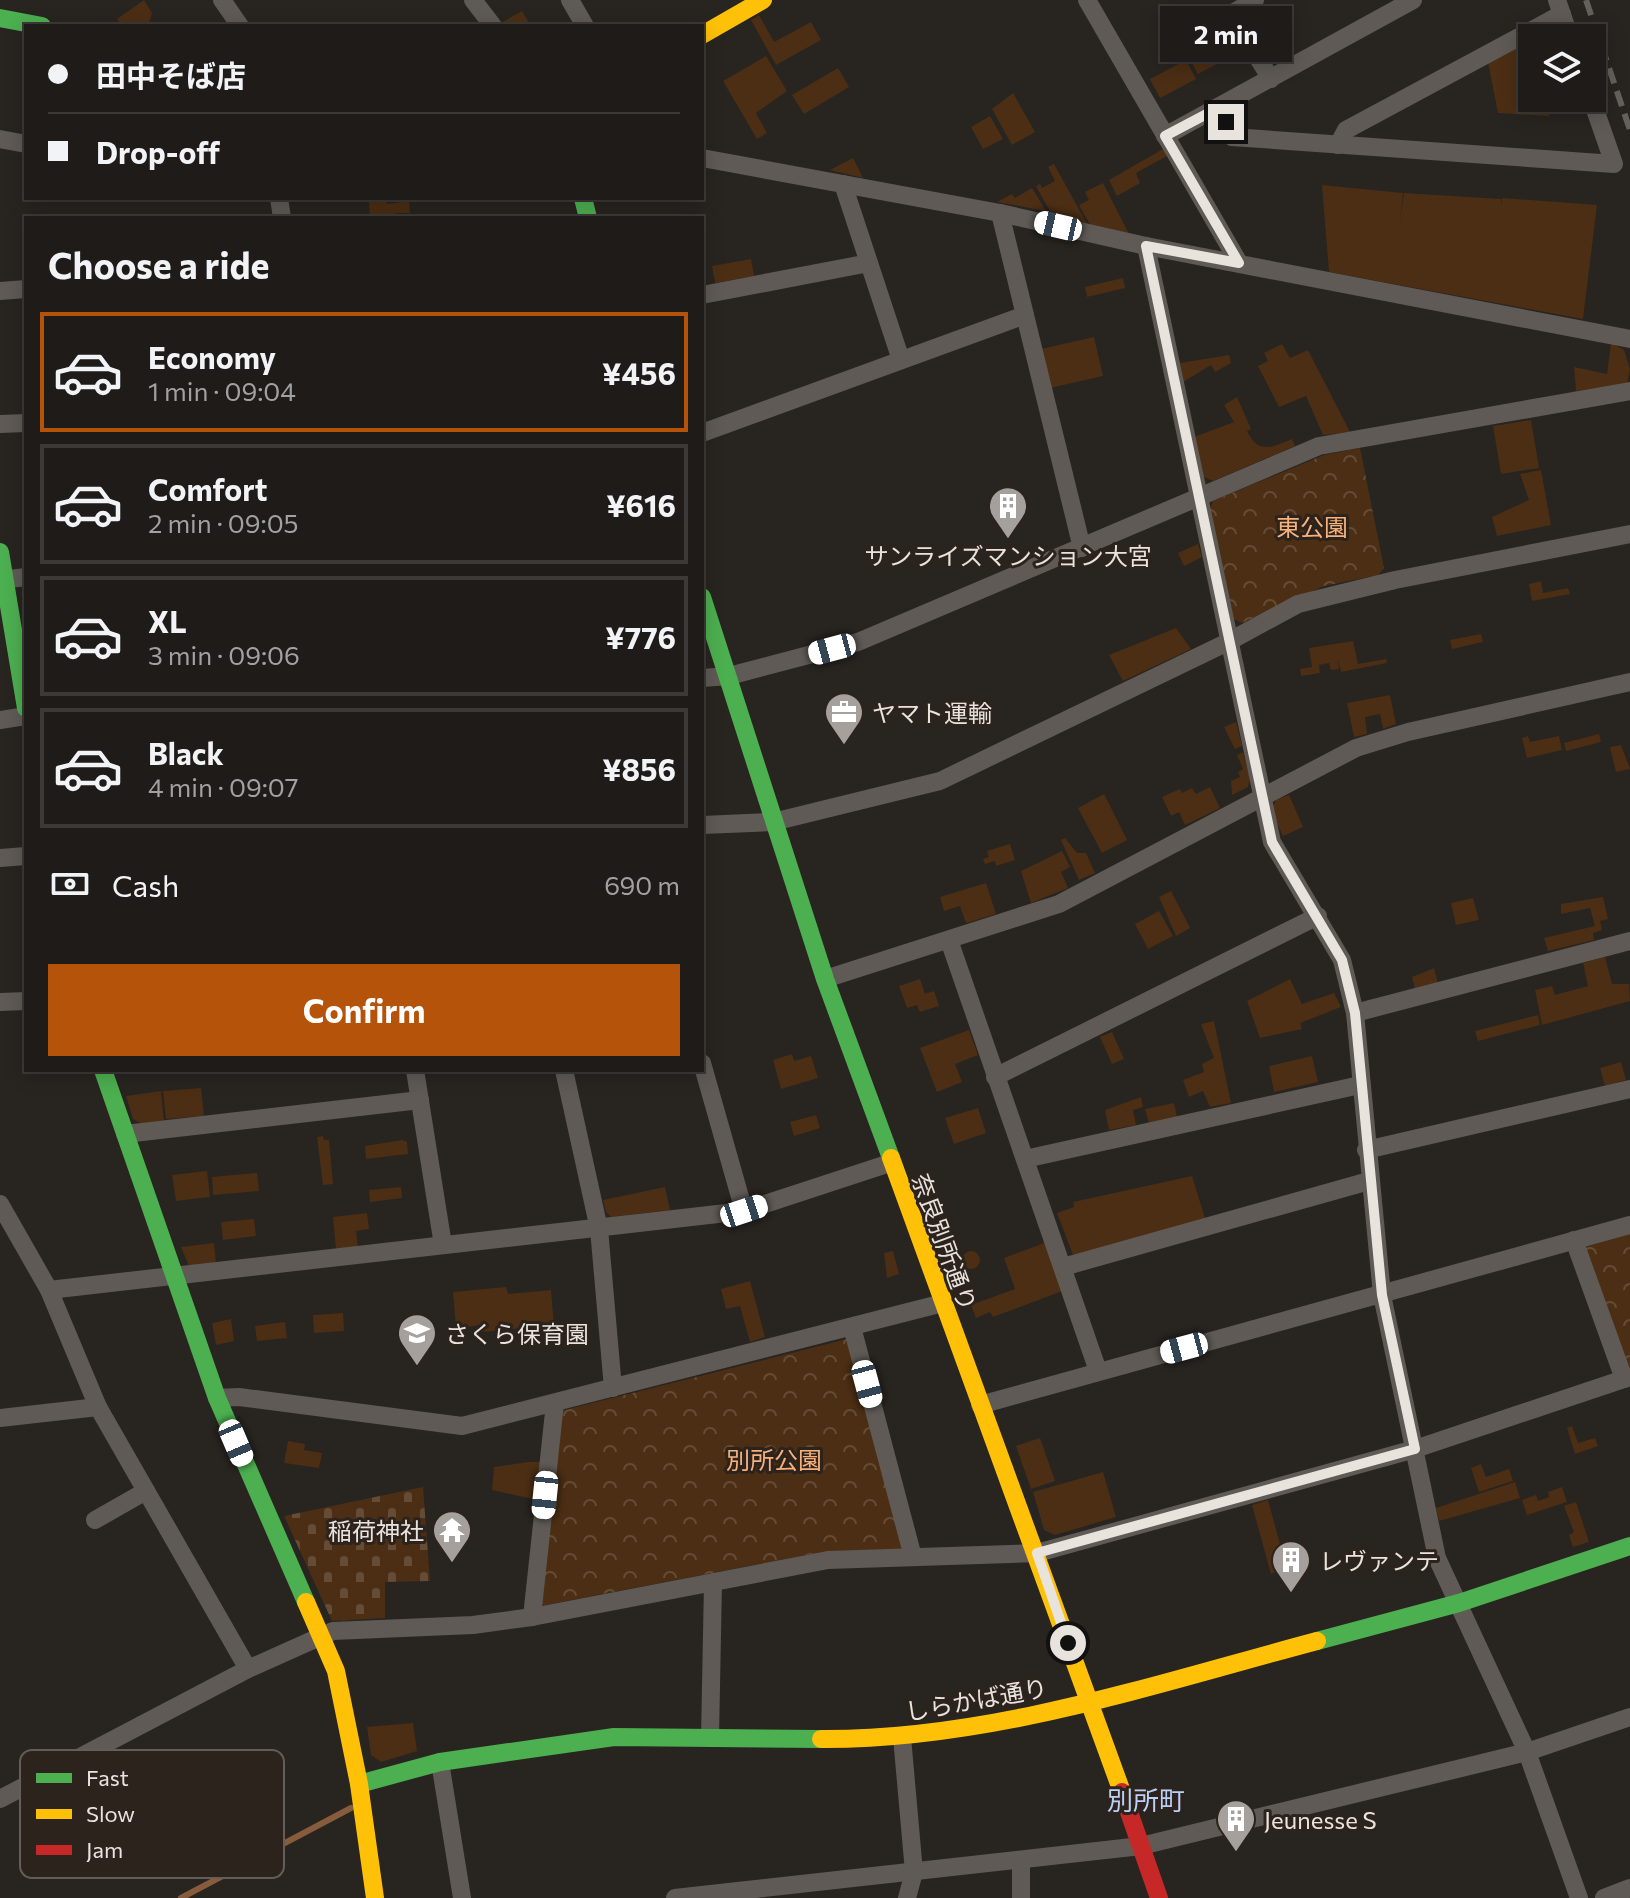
<!DOCTYPE html>
<html lang="en">
<head>
<meta charset="utf-8">
<style>
	:root { --surface:#1e1b18; --page:#2b2825; --text:#f1f3f6; --muted:#a1a1a2; --line:#3c3937; --accent:#b45309 }
	body { margin:0; font-family:Commissioner,"Noto Sans JP",sans-serif; background:var(--page); color:var(--text); height:100vh; display:flex; flex-direction:column; font-size:30px; white-space:nowrap }
	* { box-sizing:border-box; margin:0 }
	p { font-size:26px; color:var(--muted) }
	.icon { flex:none; width:44px; height:44px; fill:none; stroke:currentColor; stroke-width:2; stroke-linecap:round; stroke-linejoin:round }
	.map { position:relative; flex:1; overflow:hidden }
	.drawer { position:absolute; left:24px; top:216px; width:680px; height:856px; display:flex; flex-direction:column; background:var(--surface); border-radius:0px; box-shadow:0 4px 20px #0003,0 0 0 2px var(--line) }
	.drawer>* { flex:none }
	.guide { position:absolute; left:24px; top:24px; width:680px; height:176px; border-radius:0px; box-shadow:0 4px 20px #0003,0 0 0 2px var(--line); display:grid; align-content:center; height:176px; padding:0 24px; background:var(--surface) }
	.controls { position:absolute; left:1518px; top:24px; display:grid; gap:16px }
	.controls a { display:grid; place-items:center; width:88px; height:88px; border-radius:0px; background:var(--surface); box-shadow:0 4px 20px #0003,0 0 0 2px var(--line); font-size:40px }
	.end { position:absolute; width:36px; height:36px; margin:-18px; border:10px solid #e9e3de; background:#111; box-shadow:0 0 0 4px #111 }
	.from { border-radius:50% }
	.bubble { position:absolute; height:56px; border-radius:0px; background:var(--surface); box-shadow:0 4px 20px #0003,0 0 0 2px var(--line); font-size:26px; font-weight:700; line-height:56px; text-align:center }
	.car { position:absolute; width:24px; height:48px; margin:-24px -12px; border-radius:10px; box-shadow:0 0 6px 2px #0007; background:linear-gradient(#fff 24%,#345 0 40%,#fff 0 76%,#345 0 86%,#fff 0) }
	.guide b { display:flex; align-items:center; gap:28px; height:76px; font-size:30px }
	.guide b+b { border-top:2px solid var(--line) }
	.guide i { width:20px; height:20px; background:var(--text) }
	ul { padding:0; list-style:none }
	li { display:flex; align-items:center; gap:24px; height:120px; margin:0 16px 12px; padding:0 8px; border:4px solid var(--line); border-radius:0px }
	li div { flex:1 }
	li b { display:block; font-size:30px }
	li em { font-style:normal; font-weight:700 }
	li.active { border-color:var(--accent) }
	li>.icon { width:72px; height:72px; stroke-width:1.5 }
	h2 { padding:0 24px; font-size:36px; line-height:96px }
	.pay { display:flex; align-items:center; gap:20px; height:88px; padding:0 24px; font-size:30px }
	.pay p { margin-inline-start:auto }
	.button { display:flex; gap:16px; margin-top:auto; padding:16px 24px }
	.button a { flex:1; height:92px; border-radius:0px; background:var(--accent); color:#fff; font-size:32px; font-weight:700; line-height:92px; text-align:center }
	.map>svg:first-child { display:block }
	.green { fill:#4b2e14 }
	.cemetery { fill:url(#cemetery-stones) }
	.park { fill:url(#park-crowns) }
	.lines { fill:none; stroke-linecap:round; stroke-linejoin:round }
	.stream { stroke:#875c3c; stroke-width:6 }
	.street { stroke:#5f5a55; stroke-width:18 }
	.fast { stroke:#4caf50; stroke-width:18 }
	.slow { stroke:#ffc107; stroke-width:18 }
	.jam { stroke:#c62828; stroke-width:18 }
	.rail { stroke:#64605c; stroke-width:6; stroke-dasharray:16 8; stroke-linecap:butt }
	.route { stroke:#e9e3de; stroke-width:10 }
	.labels { text-anchor:middle; dominant-baseline:central; stroke-width:6; stroke-linejoin:round; paint-order:stroke }
	.park-label { font-size:24px; fill:#f9b17c; stroke:#2c231d }
	.poi-label { font-size:24px; fill:#e9e3de; stroke:#2c231d; text-anchor:start }
	.street-label { font-size:24px; fill:#e9e3de; stroke:#2c231d }
	.neighbourhood-label { font-size:26px; fill:#bccff7; stroke:#2c231d }
	.key { fill:#2c231d; stroke:#655d57; stroke-width:2 }
	.key-label { font-size:22px; fill:#e9e3de }
</style>
</head>
<body>
<div class="map">
<svg width="1630" height="1898" viewBox="0 0 1630 1898">
	<defs>
		<pattern id="cemetery-stones" width="16" height="16" patternUnits="userSpaceOnUse" patternTransform="scale(2)"><rect width="16" height="16" fill="#4b2e14"/><path d="M2 7V4a2 2 0 0 1 4 0v3zM10 15v-3a2 2 0 0 1 4 0v3z" fill="#654c36"/></pattern>
		<pattern id="park-crowns" width="20" height="18" patternUnits="userSpaceOnUse" patternTransform="scale(2)"><rect width="20" height="18" fill="#4b2e14"/><path d="M2 6a3 3 0 1 1 6 0M12 15a3 3 0 1 1 6 0" fill="none" stroke="#654c36"/></pattern>
	</defs>
	<rect width="100%" height="100%" fill="#282420"/>
	<g class="green">
		<polygon points="144,0 152,13 149,23 121,26 117,19"/>
		<polygon points="522,11 531,26 499,24"/>
		<polygon points="1220,11 1226,22 1216,28 1224,41 1212,48 1220,62 1198,74 1176,34"/>
		<polygon points="759,15 774,42 811,22 821,40 776,65 751,20"/>
		<polygon points="1528,40 1532,98 1544,98 1549,116 1498,113 1488,62"/>
		<polygon points="766,56 787,91 756,113 767,133 757,139 723,81"/>
		<polygon points="1186,60 1196,79 1160,98 1150,79"/>
		<polygon points="838,68 849,87 804,114 792,95"/>
		<polygon points="1013,93 1035,132 1012,145 992,109"/>
		<polygon points="990,116 1003,139 983,149 971,127"/>
		<polygon points="1163,149 1167,156 1136,173 1140,183 1117,196 1109,180"/>
		<polygon points="853,158 863,178 830,170"/>
		<polygon points="1054,164 1087,224 1052,215 1036,186 1040,184 1042,188 1055,181 1048,167"/>
		<polygon points="1103,183 1129,234 1090,225 1079,205 1089,200 1085,192"/>
		<polygon points="1322,185 1403,193 1400,221 1404,193 1501,199 1501,207 1502,198 1597,205 1583,319 1329,272"/>
		<polygon points="1032,188 1046,211 997,202 1012,194 1015,198"/>
		<polygon points="387,201 387,204 409,201 410,213 396,213 396,218 370,218 369,202"/>
		<polygon points="751,259 754,276 715,283 712,266"/>
		<polygon points="1123,278 1125,288 1087,297 1085,287"/>
		<polygon points="1094,337 1103,376 1050,388 1041,349"/>
		<polygon points="1611,343 1624,350 1630,369 1627,384 1576,391 1574,367 1607,374"/>
		<polygon points="1282,344 1290,358 1308,350 1350,432 1323,435 1306,396 1279,407 1258,366 1268,361 1264,353"/>
		<polygon points="1229,355 1231,363 1215,372 1211,365 1183,382 1180,363"/>
		<path d="M1237 397 1251 429 1247 431C1258 453 1269 449 1292 439L1295 446 1213 481 1202 476 1194 437 1234 422 1224 405Z"/>
		<polygon points="1531,420 1539,468 1501,474 1493,426"/>
		<polygon points="1541,470 1551,525 1497,536 1492,517 1529,500 1520,474"/>
		<polygon points="1198,544 1202,557 1184,566 1178,553"/>
		<polygon points="1541,581 1543,593 1568,588 1570,594 1532,601 1529,584"/>
		<polygon points="1176,628 1191,649 1123,681 1109,655"/>
		<polygon points="1481,634 1483,642 1452,649 1450,640"/>
		<polygon points="1353,641 1358,664 1386,659 1387,663 1341,672 1338,660 1339,669 1331,670 1329,663 1319,665 1320,673 1301,676 1300,669 1312,667 1309,648"/>
		<polygon points="1390,695 1396,724 1383,729 1380,714 1365,717 1367,734 1354,737 1347,703"/>
		<polygon points="1236,722 1242,746 1235,749 1224,727"/>
		<polygon points="1599,734 1601,742 1566,751 1564,743"/>
		<polygon points="1528,736 1530,742 1559,736 1562,750 1527,758 1522,738"/>
		<polygon points="1621,745 1630,769 1616,772 1610,747"/>
		<polygon points="1243,752 1250,778 1248,787 1232,795 1231,781 1240,777 1238,772 1243,769 1237,755"/>
		<polygon points="1210,787 1220,808 1185,825 1179,812 1171,816 1162,797 1180,789 1182,793 1192,788 1196,794"/>
		<polygon points="1104,794 1127,840 1102,853 1078,808"/>
		<polygon points="1289,795 1303,827 1283,836 1271,811 1276,800"/>
		<polygon points="1065,838 1077,853 1086,853 1095,873 1079,880 1061,840"/>
		<polygon points="1010,844 1015,860 996,866 995,861 985,864 983,859 989,857 987,851"/>
		<polygon points="1062,851 1070,867 1061,872 1068,888 1031,903 1021,871"/>
		<polygon points="986,883 996,914 966,923 960,906 944,911 940,897"/>
		<polygon points="1171,891 1190,928 1176,936 1159,897"/>
		<polygon points="1603,897 1608,919 1600,921 1602,930 1593,933 1594,940 1548,951 1544,938 1595,926 1590,908 1561,914 1561,904"/>
		<polygon points="1473,898 1479,920 1456,925 1451,903"/>
		<polygon points="1159,911 1173,936 1148,949 1135,924"/>
		<polygon points="1605,957 1612,984 1629,984 1630,1001 1542,1025 1535,990 1552,986 1555,995 1588,986 1583,963"/>
		<polygon points="1434,968 1438,983 1415,989 1412,977"/>
		<polygon points="920,979 925,994 934,991 939,1006 920,1012 917,1005 907,1008 899,986"/>
		<polygon points="1290,979 1302,1004 1334,993 1341,1007 1300,1023 1302,1029 1260,1038 1247,1001"/>
		<polygon points="1538,1015 1540,1025 1478,1041 1475,1031"/>
		<polygon points="1214,1021 1231,1103 1210,1107 1203,1091 1189,1097 1183,1080 1204,1072 1202,1064 1214,1058 1201,1024"/>
		<polygon points="969,1030 978,1055 955,1064 962,1082 937,1092 920,1048"/>
		<polygon points="1112,1032 1124,1059 1112,1064 1100,1037"/>
		<polygon points="792,1054 794,1061 811,1056 818,1078 781,1089 773,1060"/>
		<polygon points="1312,1056 1318,1082 1274,1092 1269,1066"/>
		<polygon points="1621,1062 1626,1080 1605,1086 1600,1068"/>
		<polygon points="201,1088 204,1116 166,1119 163,1091"/>
		<polygon points="161,1091 164,1123 142,1124 133,1119 126,1096"/>
		<polygon points="1141,1097 1143,1107 1133,1110 1136,1125 1109,1130 1105,1110"/>
		<polygon points="1174,1103 1177,1117 1149,1123 1145,1109"/>
		<polygon points="978,1108 986,1133 954,1144 945,1118"/>
		<polygon points="816,1115 820,1128 794,1136 790,1122"/>
		<polygon points="323,1136 324,1140 329,1140 333,1184 323,1185 317,1137"/>
		<polygon points="402,1140 407,1142 408,1154 366,1159 365,1146"/>
		<polygon points="207,1171 210,1197 176,1201 172,1175"/>
		<polygon points="257,1173 259,1191 213,1195 212,1177"/>
		<polygon points="1192,1176 1205,1218 1073,1255 1057,1213 1074,1207 1073,1202"/>
		<polygon points="401,1187 402,1198 370,1202 369,1190"/>
		<polygon points="665,1187 670,1210 611,1217 606,1212 603,1200"/>
		<polygon points="367,1213 369,1229 356,1231 358,1248 336,1250 333,1217"/>
		<polygon points="254,1219 256,1236 223,1240 221,1222"/>
		<polygon points="1047,1242 1065,1290 993,1317 990,1312 976,1318 971,1305 1015,1289 1004,1258"/>
		<polygon points="214,1243 216,1264 189,1266 181,1247"/>
		<circle cx="971" cy="1260" r="9"/>
		<polygon points="893,1251 899,1274 887,1278 884,1253"/>
		<polygon points="750,1281 765,1337 750,1342 740,1306 726,1309 721,1289"/>
		<polygon points="506,1287 508,1294 551,1290 554,1325 483,1332 482,1325 456,1328 453,1292"/>
		<polygon points="343,1313 344,1331 314,1333 313,1315"/>
		<polygon points="231,1319 234,1341 216,1345 212,1323"/>
		<polygon points="285,1322 287,1338 257,1341 255,1326"/>
		<polygon points="1572,1426 1578,1443 1595,1438 1598,1446 1575,1454 1567,1428"/>
		<polygon points="1040,1438 1055,1481 1031,1489 1016,1446"/>
		<polygon points="288,1441 305,1444 304,1450 322,1453 319,1468 284,1463"/>
		<polygon points="528,1462 541,1462 537,1500 492,1490 494,1467"/>
		<polygon points="1481,1464 1486,1477 1509,1469 1513,1481 1479,1492 1471,1468"/>
		<polygon points="1103,1472 1116,1517 1055,1535 1044,1530 1033,1492"/>
		<polygon points="1515,1482 1520,1498 1439,1521 1436,1508"/>
		<polygon points="1562,1487 1567,1502 1527,1515 1522,1500 1536,1495 1538,1501 1549,1497 1548,1492"/>
		<polygon points="1268,1500 1283,1555 1272,1559 1275,1572 1271,1574 1252,1505"/>
		<polygon points="1576,1502 1589,1542 1573,1547 1569,1535 1574,1532 1564,1506"/>
		<polygon points="413,1723 417,1751 381,1762 371,1755 367,1727"/>
	</g>
	<polygon class="cemetery" points="423,1487 430,1581 385,1582 385,1618 332,1621 284,1516"/>
	<g class="park">
		<polygon points="1360,448 1384,568 1378,575 1324,586 1242,623 1234,619 1210,509 1213,501 1324,455"/>
		<polygon points="1630,1234 1630,1369 1626,1370 1585,1247"/>
		<polygon points="847,1339 903,1549 811,1554 540,1606 561,1411"/>
	</g>
	<g class="lines">
		<polyline class="stream" points="181,1898 351,1808"/>
		<g class="street">
			<polyline points="222,0 240,26"/>
			<polyline points="473,0 493,26"/>
			<polyline points="570,0 585,26"/>
			<polyline points="1087,0 1239,263"/>
			<polyline points="1255,0 1231,14 1271,79"/>
			<polyline points="1557,0 1570,38"/>
			<polyline points="1220,107 1232,137 1614,164 1591,98"/>
			<polyline points="1165,136 1413,0"/>
			<polyline points="0,139 26,144"/>
			<polyline points="1338,145 1346,130 1562,14"/>
			<polyline points="702,158 1000,213 1146,246 1630,339"/>
			<polyline points="843,184 901,360"/>
			<polyline points="279,198 282,218"/>
			<polyline points="1000,213 1082,548"/>
			<polyline points="1146,246 1272,842 1342,960 1355,1013 1382,1295 1437,1558 1527,1752 1579,1898"/>
			<polyline points="0,291 26,289"/>
			<polyline points="702,295 869,263"/>
			<polyline points="0,424 26,423"/>
			<polyline points="702,433 1025,315"/>
			<polyline points="0,580 26,577"/>
			<polyline points="702,678 729,676 858,642 1319,446 1630,391"/>
			<polyline points="0,720 26,716"/>
			<polyline points="702,825 773,822 940,781 1228,642 1298,604 1395,580 1630,534"/>
			<polyline points="0,858 26,856"/>
			<polyline points="949,940 1098,1371"/>
			<polyline points="825,979 1059,904 1356,748 1408,732 1630,682"/>
			<polyline points="0,1002 26,1001"/>
			<polyline points="1355,1013 1630,941"/>
			<polyline points="702,1063 744,1211"/>
			<polyline points="415,1070 443,1245"/>
			<polyline points="564,1070 599,1229 613,1388"/>
			<polyline points="995,1077 1318,916"/>
			<polyline points="125,1134 420,1100"/>
			<polyline points="1366,1150 1630,1089"/>
			<polyline points="1025,1159 1360,1085"/>
			<polyline points="0,1204 49,1290 98,1407 248,1669"/>
			<polyline points="1574,1240 1624,1379"/>
			<polyline points="1063,1267 1369,1181"/>
			<polyline points="49,1290 744,1211 890,1163"/>
			<polyline points="852,1327 913,1557"/>
			<polyline points="217,1398 239,1397 462,1426 943,1303"/>
			<polyline points="980,1405 1630,1225"/>
			<polyline points="0,1418 98,1407"/>
			<polyline points="95,1520 146,1491"/>
			<polyline points="532,1617 555,1403"/>
			<polyline points="902,1737 914,1872 907,1898"/>
			<polyline points="710,1738 713,1582"/>
			<polyline points="440,1762 462,1898"/>
			<polyline points="0,1799 248,1669 333,1631 473,1625 532,1617 828,1560 1037,1553 1415,1449 1630,1377"/>
			<polyline points="1021,1861 1021,1898"/>
			<polyline points="675,1898 1141,1846 1527,1752 1630,1717"/>
			<polyline points="1604,1898 1630,1888"/>
		</g>
		<g class="fast">
			<polyline points="0,18 42,26"/>
			<polyline points="583,198 588,218"/>
			<polyline points="0,552 26,708"/>
			<polyline points="702,597 825,979 891,1158"/>
			<polyline points="103,1070 217,1398 306,1602"/>
			<polyline points="1317,1641 1459,1603 1630,1546"/>
			<polyline points="359,1784 440,1762 614,1737 821,1739"/>
		</g>
		<g class="slow">
			<polyline points="702,35 763,0"/>
			<polyline points="891,1158 1122,1792"/>
			<polyline points="306,1602 336,1671 359,1784 375,1898"/>
			<path d="M821 1739C990 1740 1155 1684 1317 1641"/>
		</g>
		<polyline class="jam" points="1122,1792 1159,1898"/>
		<polyline class="rail" points="1586,0 1630,130"/>
	</g>
	<g class="lines">
		<polyline class="route" points="1068,1643 1037,1553 1415,1449 1382,1295 1355,1013 1342,960 1272,842 1146,246 1239,263 1165,136 1220,107 1226,122"/>
	</g>
	<defs>
		<g id="building-pin" transform="scale(2)"><path d="M0 17L-7.5 6A9.5 9.5 0 1 1 7.5 6Z" fill="#a5a09c" stroke="#2c231d"/><path d="M-4-6H4V6H1V3H-1V6H-4ZM-2.5-4.3h1.7v1.8h-1.7ZM.8-4.3h1.7v1.8H.8ZM-2.5-1h1.7V.8h-1.7ZM.8-1h1.7V.8H.8Z" fill="#fff"/></g>
		<g id="office-pin" transform="scale(2)"><path d="M0 17L-7.5 6A9.5 9.5 0 1 1 7.5 6Z" fill="#a5a09c" stroke="#2c231d"/><path d="M-6-3h4V-5.5h4V-3h4V5H-6ZM-1-4.5V-3h2v-1.5ZM-6 0V1H6V0Z" fill="#fff"/></g>
		<g id="school-pin" transform="scale(2)"><path d="M0 17L-7.5 6A9.5 9.5 0 1 1 7.5 6Z" fill="#a5a09c" stroke="#2c231d"/><path d="M0-5L7-2L0 1L-7-2ZM-4 1L0 2.5L4 1V4Q0 6-4 4Z" fill="#fff"/></g>
		<g id="temple-pin" transform="scale(2)"><path d="M0 17L-7.5 6A9.5 9.5 0 1 1 7.5 6Z" fill="#a5a09c" stroke="#2c231d"/><path d="M0-6L5-2H3V0L6.5 2.5H4V6H1.5V3h-3V6H-4V2.5H-6.5L-3 0V-2H-5Z" fill="#fff"/></g>
	</defs>
	<g fill-rule="evenodd">
		<use href="#building-pin" x="1008" y="506"/>
		<use href="#office-pin" x="844" y="712"/>
		<use href="#school-pin" x="417" y="1333"/>
		<use href="#temple-pin" x="452" y="1530"/>
		<use href="#building-pin" x="1291" y="1560"/>
		<use href="#building-pin" x="1236" y="1819"/>
	</g>
	<g class="labels">
		<g class="park-label">
			<text x="1312" y="526">東公園</text>
			<text x="774" y="1459">別所公園</text>
		</g>
		<g class="poi-label">
			<text x="1008" y="555" text-anchor="middle">サンライズマンション大宮</text>
			<text x="872" y="712">ヤマト運輸</text>
			<text x="445" y="1333">さくら保育園</text>
			<text x="424" y="1530" text-anchor="end">稲荷神社</text>
			<text x="1319" y="1560">レヴァンテ</text>
			<text x="1264" y="1819">Jeunesse S</text>
		</g>
		<g class="street-label">
			<text transform="translate(945 1242) rotate(70)">奈良別所通り</text>
			<text transform="translate(976 1699) rotate(-10)">しらかば通り</text>
		</g>
		<g class="neighbourhood-label">
			<text x="1146" y="1799">別所町</text>
		</g>
	</g>
	<rect x="20" y="1750" width="264" height="128" rx="12" class="key"/>
	<rect x="36" y="1773" width="36" height="10" fill="#4caf50"/>
	<rect x="36" y="1809" width="36" height="10" fill="#ffc107"/>
	<rect x="36" y="1845" width="36" height="10" fill="#c62828"/>
	<g class="key-label">
		<text x="86" y="1786">Fast</text>
		<text x="86" y="1822">Slow</text>
		<text x="86" y="1858">Jam</text>
	</g>
</svg>
<div class="controls">
<a><svg class="icon" aria-label="layers" viewBox="0 0 24 24"><path d="M12 4l9 5-9 5-9-5zM3 14l9 5 9-5"/></svg></a>
</div>
<i class="end from" style="left:1068px;top:1643px"></i>
<i class="end" style="left:1226px;top:122px"></i>
<div class="bubble" style="left:1160px;top:6px;width:132px">2 min</div>
<i class="car" style="left:1058px;top:226px;rotate:283deg"></i>
<i class="car" style="left:832px;top:649px;rotate:255deg"></i>
<i class="car" style="left:744px;top:1211px;rotate:72deg"></i>
<i class="car" style="left:1184px;top:1348px;rotate:255deg"></i>
<i class="car" style="left:867px;top:1384px;rotate:165deg"></i>
<i class="car" style="left:236px;top:1443px;rotate:157deg"></i>
<i class="car" style="left:545px;top:1495px;rotate:186deg"></i>
<div class="guide">
<b><i class="from"></i>田中そば店</b>
<b><i></i>Drop-off</b>
</div>
<section class="drawer">
<h2>Choose a ride</h2>
<ul>
<li class="active"><svg class="icon" aria-label="car" viewBox="0 0 24 24"><path d="M5 17H2v-5l4-1 3-4h7l3 4 3 1v5h-3M9 17h6M6 11h13"/><circle cx="7" cy="17" r="2"/><circle cx="17" cy="17" r="2"/></svg><div><b>Economy</b><p>1 min · 09:04</p></div><em>¥456</em></li>
<li><svg class="icon" aria-label="car" viewBox="0 0 24 24"><path d="M5 17H2v-5l4-1 3-4h7l3 4 3 1v5h-3M9 17h6M6 11h13"/><circle cx="7" cy="17" r="2"/><circle cx="17" cy="17" r="2"/></svg><div><b>Comfort</b><p>2 min · 09:05</p></div><em>¥616</em></li>
<li><svg class="icon" aria-label="car" viewBox="0 0 24 24"><path d="M5 17H2v-5l4-1 3-4h7l3 4 3 1v5h-3M9 17h6M6 11h13"/><circle cx="7" cy="17" r="2"/><circle cx="17" cy="17" r="2"/></svg><div><b>XL</b><p>3 min · 09:06</p></div><em>¥776</em></li>
<li><svg class="icon" aria-label="car" viewBox="0 0 24 24"><path d="M5 17H2v-5l4-1 3-4h7l3 4 3 1v5h-3M9 17h6M6 11h13"/><circle cx="7" cy="17" r="2"/><circle cx="17" cy="17" r="2"/></svg><div><b>Black</b><p>4 min · 09:07</p></div><em>¥856</em></li>
</ul>
<div class="pay"><svg class="icon" aria-label="cash" viewBox="0 0 24 24"><path d="M3 7h18v10H3z"/><circle cx="12" cy="12" r="2"/></svg>Cash<p>690 m</p></div>
<div class="button"><a>Confirm</a></div>
</section>
</div>
</body>
</html>
